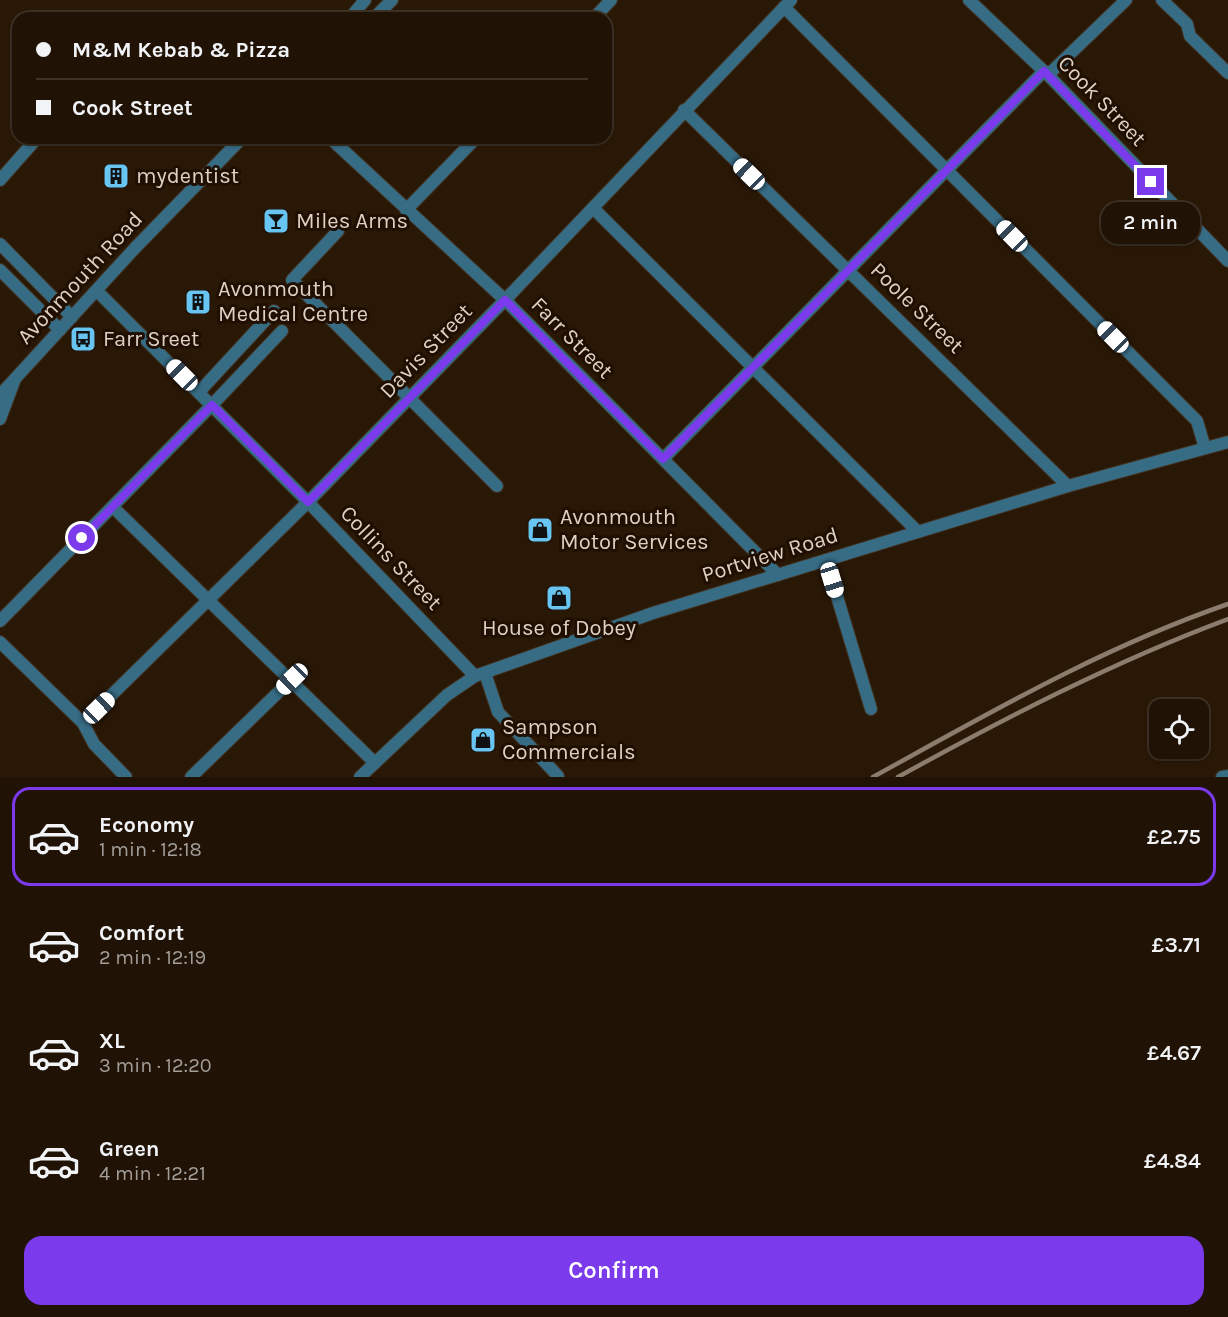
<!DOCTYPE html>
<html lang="en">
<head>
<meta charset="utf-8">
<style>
	:root { --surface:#201204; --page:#2d2013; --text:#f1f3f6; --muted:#a29e9a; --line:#3d3226; --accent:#7c3aed }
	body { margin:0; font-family:Karla,sans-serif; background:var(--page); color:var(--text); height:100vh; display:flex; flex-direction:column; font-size:22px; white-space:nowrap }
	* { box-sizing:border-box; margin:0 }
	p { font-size:20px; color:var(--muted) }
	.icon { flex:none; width:33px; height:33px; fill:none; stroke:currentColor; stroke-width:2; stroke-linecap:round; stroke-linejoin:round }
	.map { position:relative; height:777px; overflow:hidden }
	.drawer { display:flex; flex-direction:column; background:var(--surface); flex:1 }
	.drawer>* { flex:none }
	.hud { position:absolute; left:12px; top:12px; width:600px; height:132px; border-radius:18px; box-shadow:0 2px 4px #0004,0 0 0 2px var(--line); display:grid; align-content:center; height:132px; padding:0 24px; background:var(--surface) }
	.tools { position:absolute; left:1149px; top:699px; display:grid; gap:12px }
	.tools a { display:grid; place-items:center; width:60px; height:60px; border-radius:12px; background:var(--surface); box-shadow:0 2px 4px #0004,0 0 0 2px var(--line); font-size:30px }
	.end { position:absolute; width:27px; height:27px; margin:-14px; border:8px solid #7c3aed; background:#fff; box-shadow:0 0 0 3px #fff }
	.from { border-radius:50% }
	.bubble { position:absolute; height:42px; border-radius:18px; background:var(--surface); box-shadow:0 2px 4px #0004,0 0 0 2px var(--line); font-size:20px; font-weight:600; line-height:42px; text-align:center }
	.car { position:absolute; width:18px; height:36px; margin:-18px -9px; border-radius:8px; box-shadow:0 0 4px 2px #0007; background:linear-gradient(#fff 24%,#345 0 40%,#fff 0 76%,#345 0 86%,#fff 0) }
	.hud b { display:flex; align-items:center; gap:21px; height:57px; font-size:22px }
	.hud b+b { border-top:2px solid var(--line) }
	.hud i { width:15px; height:15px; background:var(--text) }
	ul { padding:10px 0 0; list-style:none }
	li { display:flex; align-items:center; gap:18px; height:99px; margin:0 12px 9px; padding:0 12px; border:3px solid transparent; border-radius:18px }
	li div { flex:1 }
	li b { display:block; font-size:22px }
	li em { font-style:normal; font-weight:600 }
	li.selected { border-color:var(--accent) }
	li>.icon { width:54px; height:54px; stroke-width:1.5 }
	.primary-button { display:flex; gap:12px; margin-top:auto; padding:12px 24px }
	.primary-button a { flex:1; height:69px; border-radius:18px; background:var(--accent); color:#fff; font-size:24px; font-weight:600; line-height:69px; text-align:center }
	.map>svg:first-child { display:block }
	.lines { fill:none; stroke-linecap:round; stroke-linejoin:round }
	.lane-casing { stroke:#433221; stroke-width:14 }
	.street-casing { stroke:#433221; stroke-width:14 }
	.lane { stroke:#376c85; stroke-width:12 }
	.street { stroke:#376c85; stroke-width:12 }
	.rail { stroke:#8b7c6e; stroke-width:4.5 }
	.route { stroke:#7c3aed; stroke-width:8 }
	.labels { text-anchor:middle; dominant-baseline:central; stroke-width:6; stroke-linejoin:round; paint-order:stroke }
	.street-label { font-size:22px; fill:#ddd1c6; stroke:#200f01 }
	.poi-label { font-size:22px; fill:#ddd1c6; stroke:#200f01; text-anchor:start }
</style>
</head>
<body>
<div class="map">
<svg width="1228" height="777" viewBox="0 0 1228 777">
	<rect width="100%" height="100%" fill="#2a1806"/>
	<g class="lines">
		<g class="lane-casing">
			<g id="lane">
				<polyline points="1162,0 1187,24 1190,36 1228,73"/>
				<polyline points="784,7 1197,421 1205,448"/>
				<polyline points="594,18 611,0"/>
				<polyline points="0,180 37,138"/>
				<polyline points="593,208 918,532"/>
				<polyline points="406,210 476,138"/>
				<polyline points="338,231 292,280 497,486"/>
				<polyline points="0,244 72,317"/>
				<polyline points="0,270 60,330"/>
				<polyline points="199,392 274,311"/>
				<polyline points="0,419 15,379"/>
				<polyline points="663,459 1044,71"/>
				<polyline points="118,512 375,763"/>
				<polyline points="826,560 871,709"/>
				<polyline points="0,621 212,405 282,331"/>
				<polyline points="0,642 83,723 94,744 126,777"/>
				<polyline points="485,673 498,712 558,776"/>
				<polyline points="191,777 292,679"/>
				<polyline points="1222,777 1228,776"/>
			</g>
		</g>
		<g class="street-casing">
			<g id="street">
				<polyline points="969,0 1048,75 1228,261"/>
				<polyline points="350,18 365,0"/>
				<polyline points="374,18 392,0"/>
				<polyline points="1048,75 1126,0"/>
				<polyline points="684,110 1068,486"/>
				<polyline points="330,138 505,300 778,575"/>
				<polyline points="97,291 308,502 475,676"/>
				<polyline points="0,395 135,248 242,138"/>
				<polyline points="83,723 308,502 505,300 791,0"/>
				<polyline points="360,777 447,695 475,676 653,613 1068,486 1228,442"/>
			</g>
		</g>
		<use href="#lane" class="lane"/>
		<use href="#street" class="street"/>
		<g class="rail">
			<path d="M873 777C991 712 1101 648 1228 604"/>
			<path d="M898 777C1005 718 1113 662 1228 619"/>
		</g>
	</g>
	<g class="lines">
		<polyline class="route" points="82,538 212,405 308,502 505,300 663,459 1044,71 1151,182"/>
	</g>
	<defs>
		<g id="building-square" transform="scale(1.35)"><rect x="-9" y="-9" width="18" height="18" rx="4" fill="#68c4f0" stroke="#200f01"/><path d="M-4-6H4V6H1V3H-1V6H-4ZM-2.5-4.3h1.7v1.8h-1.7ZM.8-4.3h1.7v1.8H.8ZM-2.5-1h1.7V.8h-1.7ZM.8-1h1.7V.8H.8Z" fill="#111"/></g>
		<g id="bar-square" transform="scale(1.35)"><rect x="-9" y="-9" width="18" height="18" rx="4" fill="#68c4f0" stroke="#200f01"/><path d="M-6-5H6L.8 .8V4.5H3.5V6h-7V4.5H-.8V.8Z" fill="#111"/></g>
		<g id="bus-square" transform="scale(1.35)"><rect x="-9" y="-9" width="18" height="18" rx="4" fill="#68c4f0" stroke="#200f01"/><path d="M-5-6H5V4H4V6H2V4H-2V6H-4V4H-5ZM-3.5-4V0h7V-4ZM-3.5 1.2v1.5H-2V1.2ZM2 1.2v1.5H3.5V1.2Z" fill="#111"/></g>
		<g id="shop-square" transform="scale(1.35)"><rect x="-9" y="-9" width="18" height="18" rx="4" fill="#68c4f0" stroke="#200f01"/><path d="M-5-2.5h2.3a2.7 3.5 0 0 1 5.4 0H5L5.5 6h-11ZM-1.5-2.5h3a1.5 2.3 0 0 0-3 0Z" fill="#111"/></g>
	</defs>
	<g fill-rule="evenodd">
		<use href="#building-square" x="116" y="176"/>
		<use href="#bar-square" x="276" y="221"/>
		<use href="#building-square" x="198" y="302"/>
		<use href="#bus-square" x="83" y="339"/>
		<use href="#shop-square" x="540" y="530"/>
		<use href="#shop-square" x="559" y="598"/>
		<use href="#shop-square" x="483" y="740"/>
	</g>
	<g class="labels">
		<g class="street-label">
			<text transform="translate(1102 101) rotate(46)">Cook Street</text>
			<text transform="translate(80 278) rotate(-47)">Avonmouth Road</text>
			<text transform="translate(917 308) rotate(44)">Poole Street</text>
			<text transform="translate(572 338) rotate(45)">Farr Street</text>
			<text transform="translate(426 351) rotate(-46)">Davis Street</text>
			<text transform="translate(770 555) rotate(-17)">Portview Road</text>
			<text transform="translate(391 558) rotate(46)">Collins Street</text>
		</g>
		<g class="poi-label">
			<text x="136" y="176">mydentist</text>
			<text x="296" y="221">Miles Arms</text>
			<text x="218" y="289">Avonmouth<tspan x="218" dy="25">Medical Centre</tspan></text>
			<text x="103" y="339">Farr Sreet</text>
			<text x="560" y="517">Avonmouth<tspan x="560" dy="25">Motor Services</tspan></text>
			<text x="559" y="628" text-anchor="middle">House of Dobey</text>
			<text x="502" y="727">Sampson<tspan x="502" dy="25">Commercials</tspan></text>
		</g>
	</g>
</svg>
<div class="tools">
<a><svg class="icon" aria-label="locate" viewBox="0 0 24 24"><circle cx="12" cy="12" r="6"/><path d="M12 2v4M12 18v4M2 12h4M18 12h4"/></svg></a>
</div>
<i class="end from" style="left:82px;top:538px"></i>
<i class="end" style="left:1151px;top:182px"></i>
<div class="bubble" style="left:1101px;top:202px;width:99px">2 min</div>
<i class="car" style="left:749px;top:174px;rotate:314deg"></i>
<i class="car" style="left:1012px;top:236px;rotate:315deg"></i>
<i class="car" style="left:1113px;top:337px;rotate:315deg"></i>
<i class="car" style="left:182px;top:375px;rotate:315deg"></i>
<i class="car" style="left:832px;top:580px;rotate:163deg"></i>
<i class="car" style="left:292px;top:679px;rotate:226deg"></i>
<i class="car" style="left:99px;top:708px;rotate:46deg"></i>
<div class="hud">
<b><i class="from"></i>M&amp;M Kebab &amp; Pizza</b>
<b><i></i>Cook Street</b>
</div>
</div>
<section class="drawer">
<ul>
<li class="selected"><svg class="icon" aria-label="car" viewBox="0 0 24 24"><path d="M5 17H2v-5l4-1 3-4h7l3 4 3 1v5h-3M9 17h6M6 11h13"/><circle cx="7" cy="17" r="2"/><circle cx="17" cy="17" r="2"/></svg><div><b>Economy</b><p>1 min · 12:18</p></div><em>£2.75</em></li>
<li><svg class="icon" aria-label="car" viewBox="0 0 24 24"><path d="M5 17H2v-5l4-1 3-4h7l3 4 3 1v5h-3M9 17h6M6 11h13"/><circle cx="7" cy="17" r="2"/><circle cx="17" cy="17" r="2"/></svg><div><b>Comfort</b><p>2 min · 12:19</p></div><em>£3.71</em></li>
<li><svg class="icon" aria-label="car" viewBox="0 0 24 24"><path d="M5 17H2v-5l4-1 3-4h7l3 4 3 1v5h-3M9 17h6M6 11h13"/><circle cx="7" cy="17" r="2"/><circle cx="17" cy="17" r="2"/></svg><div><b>XL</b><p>3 min · 12:20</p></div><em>£4.67</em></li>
<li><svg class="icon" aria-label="car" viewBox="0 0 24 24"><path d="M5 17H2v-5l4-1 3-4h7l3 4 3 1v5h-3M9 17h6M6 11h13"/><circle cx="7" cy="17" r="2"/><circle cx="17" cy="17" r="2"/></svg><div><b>Green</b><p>4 min · 12:21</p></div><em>£4.84</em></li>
</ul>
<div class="primary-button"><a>Confirm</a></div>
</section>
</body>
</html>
